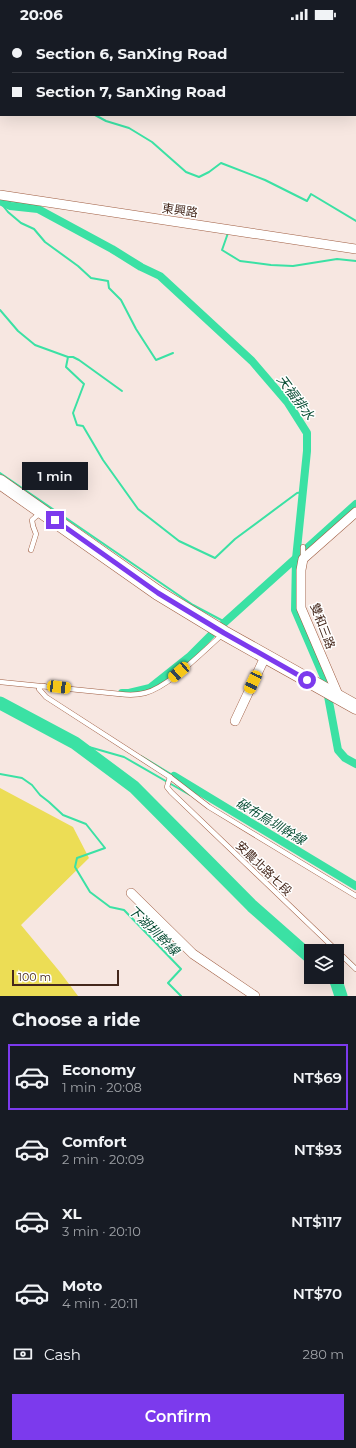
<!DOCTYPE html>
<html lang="en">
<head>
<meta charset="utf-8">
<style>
	:root { --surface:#171b24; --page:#20242c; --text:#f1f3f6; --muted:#9ea1a6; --line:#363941; --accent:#7c3aed }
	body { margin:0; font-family:Montserrat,"Noto Sans TC",sans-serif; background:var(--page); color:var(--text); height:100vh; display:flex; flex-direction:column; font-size:15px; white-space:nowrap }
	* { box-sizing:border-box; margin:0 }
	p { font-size:13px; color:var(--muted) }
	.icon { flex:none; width:22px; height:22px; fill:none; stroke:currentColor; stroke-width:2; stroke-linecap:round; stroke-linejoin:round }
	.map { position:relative; height:968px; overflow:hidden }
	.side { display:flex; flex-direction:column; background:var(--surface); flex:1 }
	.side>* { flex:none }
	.hud { position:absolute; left:0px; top:0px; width:356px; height:88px; box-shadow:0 4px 16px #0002; display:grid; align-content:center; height:88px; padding:0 12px; background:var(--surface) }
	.controls { position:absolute; left:304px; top:916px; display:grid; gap:8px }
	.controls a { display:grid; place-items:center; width:40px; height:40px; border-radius:0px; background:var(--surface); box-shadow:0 4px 16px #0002; font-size:20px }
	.scale { position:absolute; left:12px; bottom:10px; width:107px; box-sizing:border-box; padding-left:4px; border:2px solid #45281c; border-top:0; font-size:11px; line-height:14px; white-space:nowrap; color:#45281c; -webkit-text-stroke:3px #fff; paint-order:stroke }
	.end { position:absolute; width:18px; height:18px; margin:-9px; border:5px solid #7c3aed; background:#fff; box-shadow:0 0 0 2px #fff }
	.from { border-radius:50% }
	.bubble { position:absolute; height:28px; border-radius:0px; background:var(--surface); box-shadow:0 4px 16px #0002; font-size:13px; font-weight:600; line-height:28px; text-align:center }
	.car { position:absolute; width:12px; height:24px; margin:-12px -6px; border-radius:5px; box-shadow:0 0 3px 1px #0007; background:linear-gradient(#f5c518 24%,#345 0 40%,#f5c518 0 76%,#345 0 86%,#f5c518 0) }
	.hud b { display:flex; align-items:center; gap:14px; height:38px; font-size:15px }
	.hud b+b { border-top:1px solid var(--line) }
	.hud i { width:10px; height:10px; background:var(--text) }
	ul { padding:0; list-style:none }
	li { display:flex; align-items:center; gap:12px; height:66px; margin:0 8px 6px; padding:0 4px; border:2px solid transparent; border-radius:0px }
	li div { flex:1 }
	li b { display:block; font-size:15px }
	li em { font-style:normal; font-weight:600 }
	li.current { border-color:var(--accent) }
	li>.icon { width:36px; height:36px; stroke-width:1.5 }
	h2 { padding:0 12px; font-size:18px; line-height:48px }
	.pay { display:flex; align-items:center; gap:10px; height:44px; padding:0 12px; font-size:15px }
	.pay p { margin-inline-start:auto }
	.primary-button { display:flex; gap:8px; margin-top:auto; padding:8px 12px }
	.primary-button a { flex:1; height:46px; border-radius:0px; background:var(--accent); color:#fff; font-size:16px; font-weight:600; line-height:46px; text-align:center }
	.status { display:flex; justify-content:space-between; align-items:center; height:28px; padding:0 20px; background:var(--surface); direction:ltr }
	.status svg { height:11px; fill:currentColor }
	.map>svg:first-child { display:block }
	.green { fill:#ecdd55 }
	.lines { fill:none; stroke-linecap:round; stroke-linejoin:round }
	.stream { stroke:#3be1a4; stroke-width:2 }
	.canal { stroke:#3be1a4; stroke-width:8 }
	.river { stroke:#3be1a4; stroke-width:13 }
	.lane-casing { stroke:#9f5d41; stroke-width:5.5 }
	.street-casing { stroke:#9f5d41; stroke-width:10 }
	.primary-casing { stroke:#9f5d41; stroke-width:15 }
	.lane { stroke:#fff; stroke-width:4.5 }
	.street { stroke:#fff; stroke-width:9 }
	.primary { stroke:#fff; stroke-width:14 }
	.route { stroke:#7c3aed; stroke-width:5 }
	.labels { text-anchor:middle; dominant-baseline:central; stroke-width:3; stroke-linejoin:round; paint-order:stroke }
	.street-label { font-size:12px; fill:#45281c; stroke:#fff }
	.water-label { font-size:13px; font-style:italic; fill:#0b4e36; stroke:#fff }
</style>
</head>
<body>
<div class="status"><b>20:06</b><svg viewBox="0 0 49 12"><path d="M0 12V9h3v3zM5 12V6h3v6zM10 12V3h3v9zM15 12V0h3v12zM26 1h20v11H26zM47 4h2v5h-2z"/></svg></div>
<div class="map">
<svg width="356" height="968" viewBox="0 0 356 968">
	<rect width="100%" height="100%" fill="#f7e7e1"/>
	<polygon class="green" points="0,760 73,799 89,830 21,897 60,944 78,968 0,968"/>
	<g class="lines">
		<g class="stream">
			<polyline points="227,0 228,1"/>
			<polyline points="351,0 352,1"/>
			<polyline points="355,6 356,8"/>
			<polyline points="0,52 1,52"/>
			<polyline points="355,71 356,72"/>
			<polyline points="95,87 106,93 129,100 152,114 186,144 199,149 209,144 221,135 265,152 307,173 311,166 356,193"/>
			<polyline points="0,172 32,176"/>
			<polyline points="0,174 8,184 21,195 34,201 45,214 78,238 91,250 108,253 109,260 121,272 136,301 156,332 173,325"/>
			<polyline points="227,205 228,205 222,222 240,233 271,237 293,238 337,231 356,233"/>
			<polyline points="0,282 18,303 35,317 68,329 66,339 84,356 73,385 77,397 83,398 103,432 138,481 179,513 215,530 235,511 297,465 303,464"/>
			<polyline points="68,329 73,329 79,332 122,363"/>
			<polyline points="0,445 193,577 225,594"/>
			<polyline points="75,715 124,729 190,767"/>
			<polyline points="141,728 174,748"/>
			<polyline points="0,746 22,750 32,757 40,767 49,774 63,787 86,796 105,820 77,830 75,839 90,864 110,879 124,882 181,941 168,955 181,968"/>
		</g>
		<g class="canal">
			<polyline points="0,173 10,178 38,181 112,221 141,239 160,248 252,333 288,375 307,405 307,423 296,531 295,582 325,652 338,722 345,730 356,736"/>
			<polyline points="224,595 356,476"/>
			<polyline points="122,665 129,665 150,660 189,629 211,607"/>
			<polyline points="174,748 356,858"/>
		</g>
		<g class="river">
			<polyline points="0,675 75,715 134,759 252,878 311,930"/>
			<polyline points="332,949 336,953 341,968"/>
		</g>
		<g class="lane-casing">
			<g id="lane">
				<polyline points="57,1 59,0"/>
				<polyline points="0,29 1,29"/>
				<polyline points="31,522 36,506 33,498 32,492 41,484"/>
				<polyline points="303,531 303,519"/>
				<path d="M0 654 120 666C128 667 137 667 145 665 169 659 203 623 223 606"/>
				<polyline points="44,658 41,658 39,661 46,669 170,749 209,779 356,868"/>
				<polyline points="170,749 167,759 171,764 356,941"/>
			</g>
		</g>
		<g class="street-casing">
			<g id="street">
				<polyline points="0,167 356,221"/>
				<polyline points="339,669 301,580 301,542 303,531 356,484"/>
				<polyline points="235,693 265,629"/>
				<polyline points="131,865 193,926 255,968"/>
			</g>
		</g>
		<g class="primary-casing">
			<polyline id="primary" points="0,454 158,565 224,605 356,679"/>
		</g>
		<use href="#lane" class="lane"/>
		<use href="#street" class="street"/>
		<use href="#primary" class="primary"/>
	</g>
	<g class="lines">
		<polyline class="route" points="55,492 158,565 224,605 307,652"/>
	</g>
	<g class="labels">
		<g class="street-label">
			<text transform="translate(180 182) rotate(8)">東興路</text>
			<text transform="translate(323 598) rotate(69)">雙和三路</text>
			<text transform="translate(264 840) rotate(44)">安農北路七段</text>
		</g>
		<g class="water-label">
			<text transform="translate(296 369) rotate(53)">天福排水</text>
			<text transform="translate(271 793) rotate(31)">破布烏圳幹線</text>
			<text transform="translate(154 902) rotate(44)">下湖圳幹線</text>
		</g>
	</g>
</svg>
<div class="controls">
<a><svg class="icon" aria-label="layers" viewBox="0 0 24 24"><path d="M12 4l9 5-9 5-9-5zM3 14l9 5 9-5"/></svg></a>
</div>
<div class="scale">100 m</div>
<i class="end from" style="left:307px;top:652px"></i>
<i class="end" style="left:55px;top:492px"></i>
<div class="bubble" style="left:22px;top:434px;width:66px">1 min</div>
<i class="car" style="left:179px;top:644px;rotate:229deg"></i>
<i class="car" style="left:253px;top:654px;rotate:205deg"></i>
<i class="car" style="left:59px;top:659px;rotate:97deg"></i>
<div class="hud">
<b><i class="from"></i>Section 6, SanXing Road</b>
<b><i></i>Section 7, SanXing Road</b>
</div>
</div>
<section class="side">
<h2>Choose a ride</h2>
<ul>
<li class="current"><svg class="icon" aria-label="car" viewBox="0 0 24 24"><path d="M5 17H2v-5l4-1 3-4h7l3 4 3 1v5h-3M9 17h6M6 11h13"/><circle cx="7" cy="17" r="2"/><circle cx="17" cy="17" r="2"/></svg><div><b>Economy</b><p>1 min · 20:08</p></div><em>NT$69</em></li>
<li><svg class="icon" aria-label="car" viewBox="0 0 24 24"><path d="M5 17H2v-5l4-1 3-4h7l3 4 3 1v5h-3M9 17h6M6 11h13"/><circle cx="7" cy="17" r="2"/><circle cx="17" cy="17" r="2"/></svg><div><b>Comfort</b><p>2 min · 20:09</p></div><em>NT$93</em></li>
<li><svg class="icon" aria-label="car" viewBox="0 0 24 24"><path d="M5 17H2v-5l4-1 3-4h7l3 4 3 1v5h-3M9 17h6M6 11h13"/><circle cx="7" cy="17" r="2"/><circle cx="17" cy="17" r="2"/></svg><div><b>XL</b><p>3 min · 20:10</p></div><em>NT$117</em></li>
<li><svg class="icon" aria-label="car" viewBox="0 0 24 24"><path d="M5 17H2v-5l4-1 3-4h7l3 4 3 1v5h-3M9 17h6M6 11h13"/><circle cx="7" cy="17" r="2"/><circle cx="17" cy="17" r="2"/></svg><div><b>Moto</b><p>4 min · 20:11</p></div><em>NT$70</em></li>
</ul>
<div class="pay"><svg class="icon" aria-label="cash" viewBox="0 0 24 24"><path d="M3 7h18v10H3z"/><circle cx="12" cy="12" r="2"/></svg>Cash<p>280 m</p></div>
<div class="primary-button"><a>Confirm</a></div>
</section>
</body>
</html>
